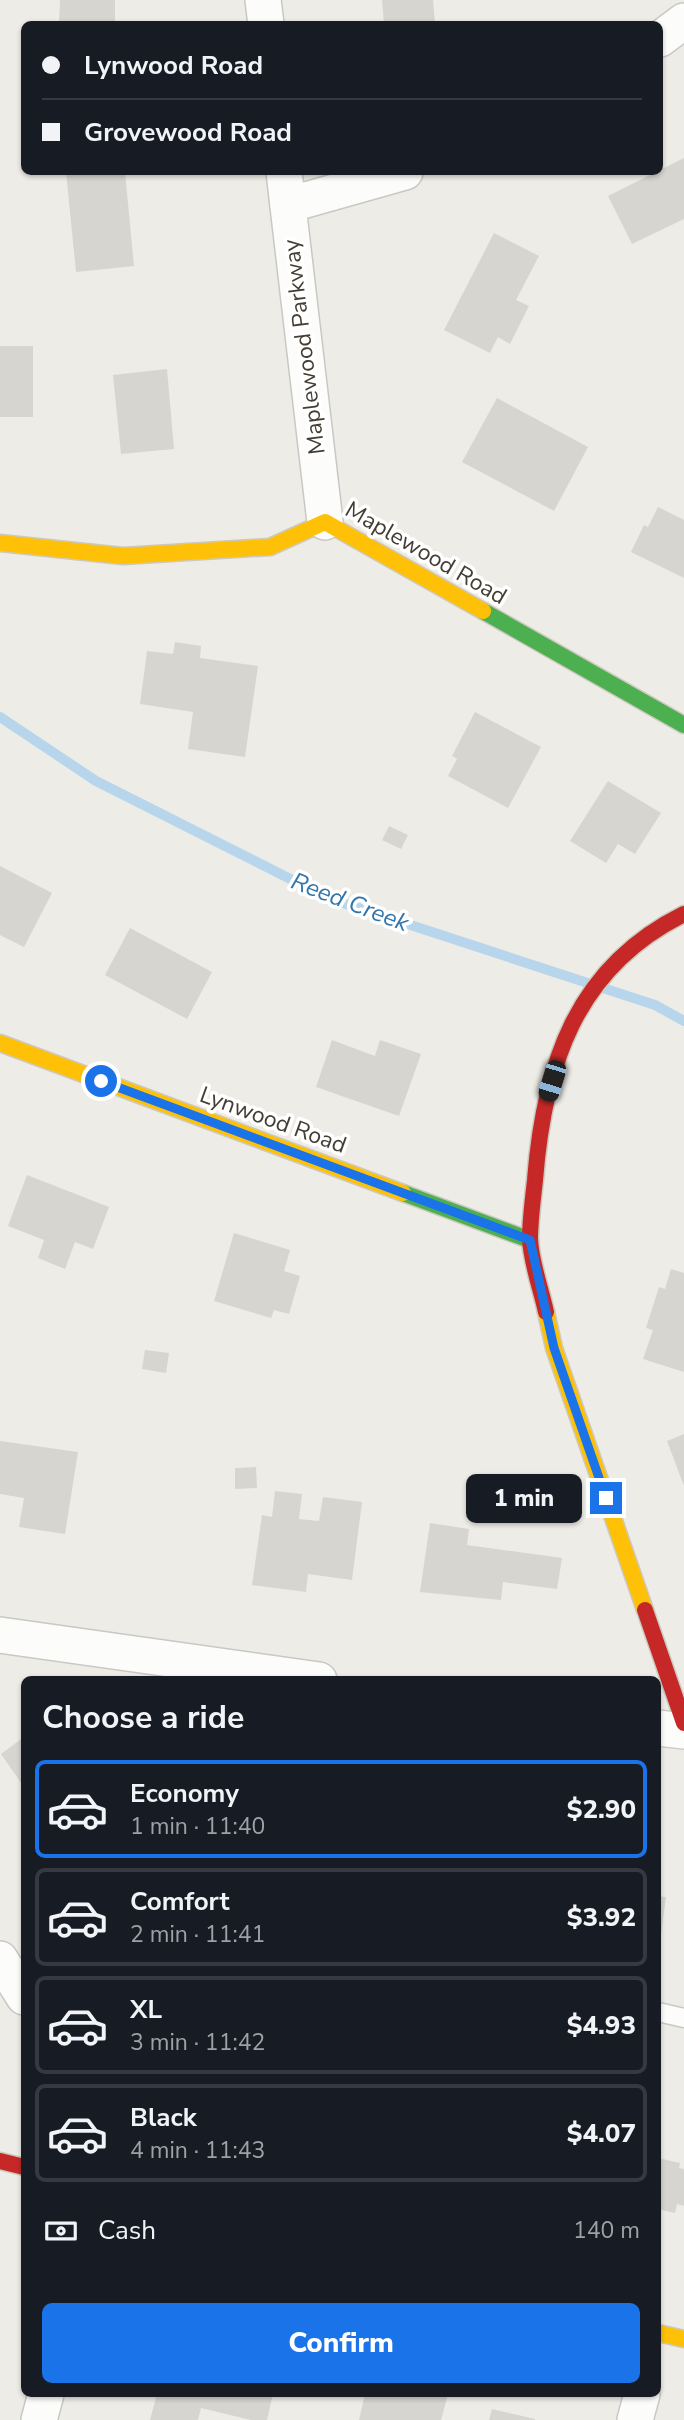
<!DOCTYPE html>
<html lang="en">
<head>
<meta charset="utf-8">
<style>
	:root { --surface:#171b24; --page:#242831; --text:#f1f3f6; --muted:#9ea1a6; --line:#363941; --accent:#1a73e8 }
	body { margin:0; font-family:"Nunito Sans",sans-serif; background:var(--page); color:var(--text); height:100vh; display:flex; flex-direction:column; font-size:26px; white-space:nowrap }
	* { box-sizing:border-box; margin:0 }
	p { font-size:23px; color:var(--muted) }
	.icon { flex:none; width:38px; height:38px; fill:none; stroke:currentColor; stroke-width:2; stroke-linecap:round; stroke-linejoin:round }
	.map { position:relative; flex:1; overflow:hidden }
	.panel { position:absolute; left:21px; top:1676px; width:640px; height:721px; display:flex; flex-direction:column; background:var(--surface); border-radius:10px; box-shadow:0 2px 5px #0004 }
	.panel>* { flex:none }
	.banner { position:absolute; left:21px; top:21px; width:642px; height:154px; border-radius:10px; box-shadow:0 2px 5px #0004; display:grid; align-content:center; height:154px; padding:0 21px; background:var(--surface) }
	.end { position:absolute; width:32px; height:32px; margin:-16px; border:9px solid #1a73e8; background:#fff; box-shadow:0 0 0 4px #fff }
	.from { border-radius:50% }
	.bubble { position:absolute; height:49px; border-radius:10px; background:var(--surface); box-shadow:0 2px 5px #0004; font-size:23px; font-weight:800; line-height:49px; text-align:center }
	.car { position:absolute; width:21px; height:42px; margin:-21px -10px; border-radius:9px; box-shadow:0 0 5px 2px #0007; background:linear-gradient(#222 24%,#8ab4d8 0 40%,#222 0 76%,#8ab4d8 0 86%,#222 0) }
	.banner b { display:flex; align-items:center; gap:24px; height:66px; font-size:26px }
	.banner b+b { border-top:2px solid var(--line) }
	.banner i { width:18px; height:18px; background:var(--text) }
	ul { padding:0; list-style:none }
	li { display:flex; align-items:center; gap:21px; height:98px; margin:0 14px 10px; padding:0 7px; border:4px solid var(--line); border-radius:10px }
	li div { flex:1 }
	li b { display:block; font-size:26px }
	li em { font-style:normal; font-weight:800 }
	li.selected { border-color:var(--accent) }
	li>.icon { width:63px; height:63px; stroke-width:1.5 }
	h2 { padding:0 21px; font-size:32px; line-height:84px }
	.pay { display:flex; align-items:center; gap:18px; height:77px; padding:0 21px; font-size:26px }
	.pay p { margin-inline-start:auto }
	.cta { display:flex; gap:14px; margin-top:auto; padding:14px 21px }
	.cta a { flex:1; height:80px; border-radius:10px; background:var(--accent); color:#fff; font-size:28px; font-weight:800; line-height:80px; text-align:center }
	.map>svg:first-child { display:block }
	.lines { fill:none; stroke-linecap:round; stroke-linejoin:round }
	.stream { stroke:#b8d6eb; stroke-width:10 }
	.building { fill:#d7d5d0 }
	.lane-casing { stroke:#cac8c3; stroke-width:21 }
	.street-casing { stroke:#cac8c3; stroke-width:38 }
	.fast-casing { stroke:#cdc9be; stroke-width:19 }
	.slow-casing { stroke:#cdc9be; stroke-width:19 }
	.jam-casing { stroke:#cdc9be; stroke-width:19 }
	.lane { stroke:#fcfcfb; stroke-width:18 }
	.street { stroke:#fcfcfb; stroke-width:35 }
	.fast { stroke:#4caf50; stroke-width:16 }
	.slow { stroke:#ffc107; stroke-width:16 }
	.jam { stroke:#c62828; stroke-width:16 }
	.route { stroke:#1a73e8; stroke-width:9 }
	.labels { text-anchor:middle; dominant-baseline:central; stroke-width:7; stroke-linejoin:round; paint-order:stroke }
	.street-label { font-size:23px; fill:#433d34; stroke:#fff }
	.water-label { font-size:24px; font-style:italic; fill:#3275aa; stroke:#fff }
</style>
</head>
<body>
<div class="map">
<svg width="684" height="2420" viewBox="0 0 684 2420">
	<rect width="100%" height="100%" fill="#eeece7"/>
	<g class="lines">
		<polyline class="stream" points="0,717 96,781 328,898 655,1005 684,1021"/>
	</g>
	<g class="building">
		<polygon points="60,0 115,0 115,24 59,24"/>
		<polygon points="382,0 433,0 435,24 384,24"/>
		<polygon points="684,158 684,219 632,244 608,196"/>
		<polygon points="66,172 125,172 134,266 76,272"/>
		<polygon points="494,233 539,256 516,300 529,306 510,344 498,337 490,353 444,330"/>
		<rect x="0" y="346" width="33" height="71"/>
		<polygon points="167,369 174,449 121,454 113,375"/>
		<polygon points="497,398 588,447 554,511 462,462"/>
		<polygon points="658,507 684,520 684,578 631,552 644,525 648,527"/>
		<polygon points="175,642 201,646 200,658 258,666 245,757 188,749 193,712 140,704 147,651 173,654"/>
		<polygon points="475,712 541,747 508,808 448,776 457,759 452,756"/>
		<polygon points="608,781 661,813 635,854 618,844 606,863 570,841"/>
		<polygon points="389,826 408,835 401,849 382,840"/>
		<polygon points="0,866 52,893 24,947 0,935"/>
		<polygon points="130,928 212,972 187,1019 105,975"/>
		<polygon points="332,1040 375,1056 380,1040 421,1054 399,1116 316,1087"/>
		<polygon points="27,1175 109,1207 93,1249 75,1242 65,1269 38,1258 44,1240 8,1226"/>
		<polygon points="234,1233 290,1250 284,1271 300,1276 289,1314 274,1310 271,1318 214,1301"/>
		<polygon points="671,1269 684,1273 684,1372 643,1359 653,1330 646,1328 659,1287 665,1289"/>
		<polygon points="145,1350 169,1353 166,1373 142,1369"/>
		<polygon points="684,1434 684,1486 667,1441"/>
		<polygon points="0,1441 78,1452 65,1534 19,1527 24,1498 0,1494"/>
		<polygon points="256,1467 257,1488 235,1489 235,1468"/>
		<polygon points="275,1491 302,1494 299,1519 319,1521 323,1497 362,1502 352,1580 308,1574 306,1592 252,1585 262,1515 272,1517"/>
		<polygon points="430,1523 469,1529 467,1545 562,1558 557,1589 503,1582 501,1600 420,1592"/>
		<polygon points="24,1737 24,1787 1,1754"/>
		<polygon points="658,1896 666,1897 660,1942 658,1941"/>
		<polygon points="658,2158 680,2163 679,2168 684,2169 684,2206 677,2204 675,2213 658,2209"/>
		<polygon points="157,2394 273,2394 267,2420 251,2420 201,2408 198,2420 150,2420"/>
		<polygon points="365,2394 448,2394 441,2420 359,2420"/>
		<polygon points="492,2409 535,2419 535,2420 489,2420"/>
	</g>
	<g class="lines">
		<g class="lane-casing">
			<polyline id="lane" points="658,2012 684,2018"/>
		</g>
		<g class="street-casing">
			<g id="street">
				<polyline points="263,0 266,24"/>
				<polyline points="660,39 684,21"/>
				<polyline points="284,172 325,522"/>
				<polyline points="288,205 405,172"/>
				<polyline points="0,1635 319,1680"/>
				<polyline points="658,1728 684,1731"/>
				<polyline points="0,1959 24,1997"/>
				<polyline points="39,2420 46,2394"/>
				<polyline points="635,2420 642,2394"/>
			</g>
		</g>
		<g class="fast-casing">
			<g id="fast">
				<polyline points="483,611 684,725"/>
				<polyline points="403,1193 530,1240"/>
			</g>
		</g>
		<g class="slow-casing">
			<g id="slow">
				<polyline points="0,543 123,556 270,547 325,522 483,611"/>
				<polyline points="0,1043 403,1193"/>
				<polyline points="546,1312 554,1348 645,1610"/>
				<polyline points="658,2333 684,2339"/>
			</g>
		</g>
		<g class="jam-casing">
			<g id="jam">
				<path d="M546 1312C541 1289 531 1262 530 1239 530 1220 533 1199 535 1180 544 1066 575 968 684 914"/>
				<polyline points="645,1610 684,1723"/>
				<polyline points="0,2161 24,2167"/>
			</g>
		</g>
		<use href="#lane" class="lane"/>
		<use href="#street" class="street"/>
		<use href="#fast" class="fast"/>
		<use href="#slow" class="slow"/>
		<use href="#jam" class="jam"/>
	</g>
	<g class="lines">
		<polyline class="route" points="101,1081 530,1240 554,1348 606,1498"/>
	</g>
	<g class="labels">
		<g class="street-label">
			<text transform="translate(304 347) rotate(-97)">Maplewood Parkway</text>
			<text transform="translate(426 553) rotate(30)">Maplewood Road</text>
			<text transform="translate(273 1120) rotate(20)">Lynwood Road</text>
		</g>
		<g class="water-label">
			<text transform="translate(350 902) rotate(21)">Reed Creek</text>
		</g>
	</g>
</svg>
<i class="end from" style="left:101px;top:1081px"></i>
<i class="end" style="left:606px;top:1498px"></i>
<div class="bubble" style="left:466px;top:1474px;width:116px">1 min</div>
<i class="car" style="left:552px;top:1081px;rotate:197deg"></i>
<div class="banner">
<b><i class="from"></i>Lynwood Road</b>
<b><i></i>Grovewood Road</b>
</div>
<section class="panel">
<h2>Choose a ride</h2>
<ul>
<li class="selected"><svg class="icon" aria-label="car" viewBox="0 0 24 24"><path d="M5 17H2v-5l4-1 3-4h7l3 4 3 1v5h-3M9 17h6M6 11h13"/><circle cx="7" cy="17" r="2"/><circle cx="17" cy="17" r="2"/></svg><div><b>Economy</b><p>1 min · 11:40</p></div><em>$2.90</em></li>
<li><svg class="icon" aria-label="car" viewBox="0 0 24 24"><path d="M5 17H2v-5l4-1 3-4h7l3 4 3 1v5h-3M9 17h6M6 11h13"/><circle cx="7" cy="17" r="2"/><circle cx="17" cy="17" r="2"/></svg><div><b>Comfort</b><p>2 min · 11:41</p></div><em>$3.92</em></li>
<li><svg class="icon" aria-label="car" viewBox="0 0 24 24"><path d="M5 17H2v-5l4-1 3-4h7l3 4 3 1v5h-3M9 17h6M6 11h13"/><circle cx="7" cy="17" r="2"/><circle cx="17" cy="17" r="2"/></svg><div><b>XL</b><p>3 min · 11:42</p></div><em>$4.93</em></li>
<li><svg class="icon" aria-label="car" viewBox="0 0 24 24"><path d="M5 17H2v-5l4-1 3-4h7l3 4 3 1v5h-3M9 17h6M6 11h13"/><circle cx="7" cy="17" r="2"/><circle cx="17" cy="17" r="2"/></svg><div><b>Black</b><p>4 min · 11:43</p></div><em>$4.07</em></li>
</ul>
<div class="pay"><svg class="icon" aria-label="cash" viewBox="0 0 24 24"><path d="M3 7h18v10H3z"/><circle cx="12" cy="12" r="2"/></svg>Cash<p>140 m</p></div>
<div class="cta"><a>Confirm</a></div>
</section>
</div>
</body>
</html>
